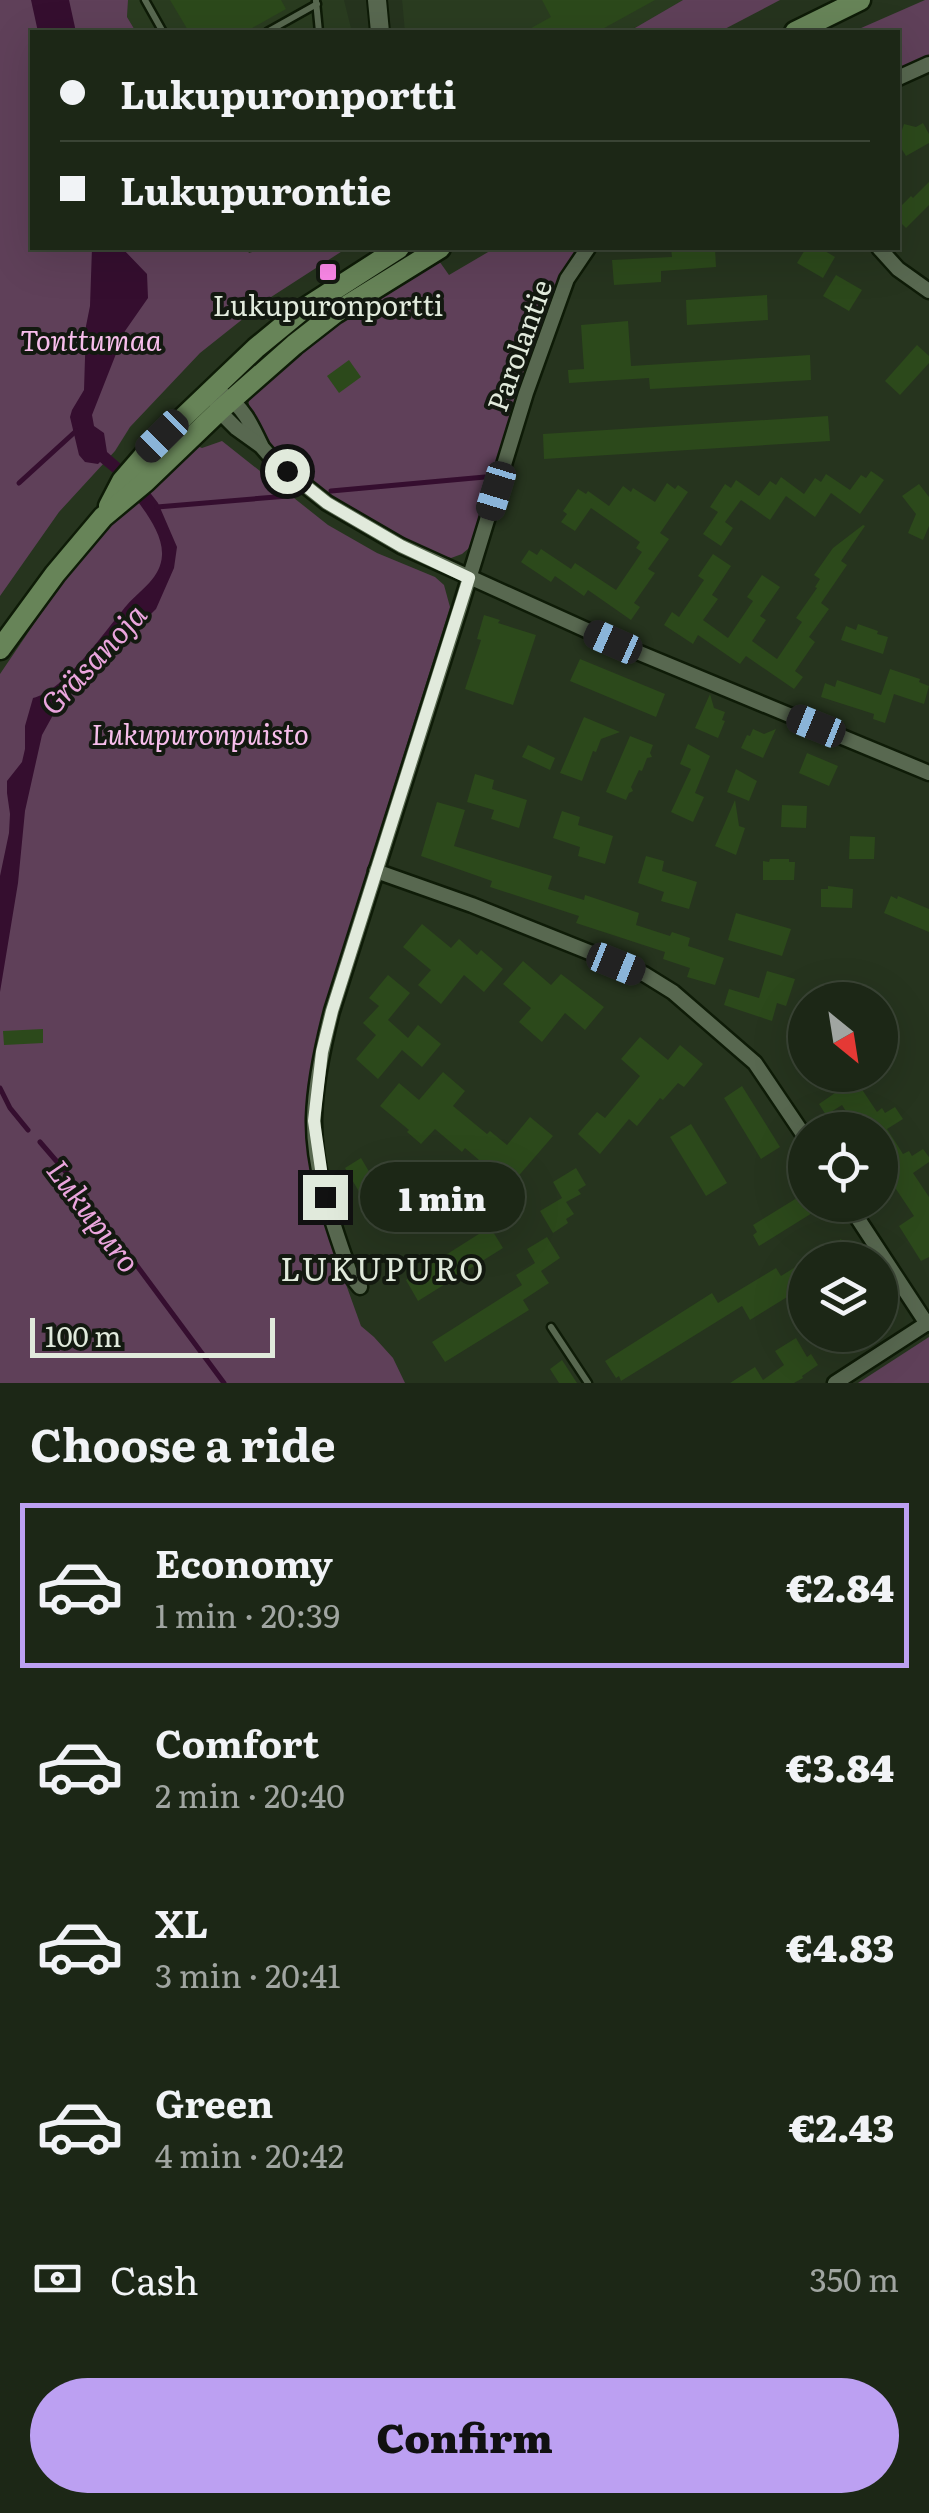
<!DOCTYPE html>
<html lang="en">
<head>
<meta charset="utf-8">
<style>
	:root { --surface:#1c2716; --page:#252f1f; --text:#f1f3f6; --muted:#a0a5a1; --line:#3a4435; --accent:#bca0f2 }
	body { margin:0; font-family:Literata,serif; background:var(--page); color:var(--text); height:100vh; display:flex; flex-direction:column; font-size:38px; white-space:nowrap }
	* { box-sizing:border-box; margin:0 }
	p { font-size:32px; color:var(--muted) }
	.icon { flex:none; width:55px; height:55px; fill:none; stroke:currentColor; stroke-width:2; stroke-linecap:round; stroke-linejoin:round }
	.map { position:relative; height:1383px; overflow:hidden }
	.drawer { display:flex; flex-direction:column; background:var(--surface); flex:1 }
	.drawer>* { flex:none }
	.hud { position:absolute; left:30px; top:30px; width:870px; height:220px; border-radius:0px; box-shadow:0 10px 40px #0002,0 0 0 2px var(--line); display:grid; align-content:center; height:220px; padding:0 30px; background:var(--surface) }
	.needle { width:65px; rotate:150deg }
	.controls { position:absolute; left:788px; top:982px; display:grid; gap:20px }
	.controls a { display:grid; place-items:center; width:110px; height:110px; border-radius:50%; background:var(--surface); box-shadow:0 10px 40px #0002,0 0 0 2px var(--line); font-size:50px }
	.scale { position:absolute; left:30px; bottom:25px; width:245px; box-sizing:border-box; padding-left:10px; border:5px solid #e1eadc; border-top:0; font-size:28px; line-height:35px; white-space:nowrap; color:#e1eadc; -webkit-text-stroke:8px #131910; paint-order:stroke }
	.end { position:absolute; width:45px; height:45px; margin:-22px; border:12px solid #e1eadc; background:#111; box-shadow:0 0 0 5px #111 }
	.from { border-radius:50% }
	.bubble { position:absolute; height:70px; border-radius:35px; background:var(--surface); box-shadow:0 10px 40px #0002,0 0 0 2px var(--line); font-size:32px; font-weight:800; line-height:70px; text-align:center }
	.car { position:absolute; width:30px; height:60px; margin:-30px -15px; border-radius:12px; box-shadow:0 0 8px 2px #0007; background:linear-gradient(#222 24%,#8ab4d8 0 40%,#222 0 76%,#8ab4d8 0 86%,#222 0) }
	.hud b { display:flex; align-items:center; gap:35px; height:95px; font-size:38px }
	.hud b+b { border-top:2px solid var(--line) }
	.hud i { width:25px; height:25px; background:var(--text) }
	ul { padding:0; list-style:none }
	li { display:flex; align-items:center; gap:30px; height:165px; margin:0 20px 15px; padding:0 10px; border:5px solid transparent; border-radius:0px }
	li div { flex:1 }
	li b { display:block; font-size:38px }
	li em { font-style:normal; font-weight:800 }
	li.selected { border-color:var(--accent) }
	li>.icon { width:90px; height:90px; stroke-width:1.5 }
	h2 { padding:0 30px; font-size:45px; line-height:120px }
	.pay { display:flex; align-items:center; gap:25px; height:110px; padding:0 30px; font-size:38px }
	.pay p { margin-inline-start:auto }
	.cta { display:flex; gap:20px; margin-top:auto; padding:20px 30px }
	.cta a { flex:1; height:115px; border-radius:60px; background:var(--accent); color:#111; font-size:40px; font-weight:800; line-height:115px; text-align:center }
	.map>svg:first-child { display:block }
	.built { fill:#2a3c20 }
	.green { fill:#5f4059 }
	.water { fill:#350e2f }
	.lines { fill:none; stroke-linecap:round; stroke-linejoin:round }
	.stream { stroke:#350e2f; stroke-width:5 }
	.building { fill:#2c491b }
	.service-casing { stroke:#0e1b07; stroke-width:11 }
	.minor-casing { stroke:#0e1b07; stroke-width:19 }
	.secondary-casing { stroke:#0e1b07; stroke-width:22 }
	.primary-casing { stroke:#0e1b07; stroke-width:25 }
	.service { stroke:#586850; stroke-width:6 }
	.minor { stroke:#586850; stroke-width:14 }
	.secondary { stroke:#586850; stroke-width:18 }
	.primary { stroke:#678458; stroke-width:20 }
	.route { stroke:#e1eadc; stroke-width:12 }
	.poi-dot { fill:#fa87e7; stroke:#131910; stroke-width:4 }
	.labels { text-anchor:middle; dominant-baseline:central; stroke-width:8; stroke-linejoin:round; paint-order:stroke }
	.poi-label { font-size:28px; fill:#e1eadc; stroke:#131910 }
	.park-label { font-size:28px; font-style:italic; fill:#f7beeb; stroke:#131910 }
	.street-label { font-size:28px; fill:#e1eadc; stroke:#131910 }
	.water-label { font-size:30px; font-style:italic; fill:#eaa5dd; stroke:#131910 }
	.quarter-label { font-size:32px; letter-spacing:2.5px; fill:#e1eadc; stroke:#131910 }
</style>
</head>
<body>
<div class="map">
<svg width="929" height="1383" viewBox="0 0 929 1383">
	<rect width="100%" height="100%" fill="#26341e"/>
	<g class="built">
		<polygon points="128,0 344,0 352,32 136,32 127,17"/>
		<polygon points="402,0 683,0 628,32 405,32"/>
	</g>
	<g class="green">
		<polygon points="0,0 128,0 127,17 136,32 32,32 32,248 246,248 249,253 264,248 347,248 268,299 200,353 130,427 115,451 59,512 0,596"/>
		<polygon points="683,0 780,0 719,32 628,32"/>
		<polygon points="925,0 929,0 929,55 898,69 898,32 852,32"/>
		<path d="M495 248H581L558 283 469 548 462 554 451 558C401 544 253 461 249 405 248 399 250 395 252 390L314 339 437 258 449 275Z"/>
		<polygon points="222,441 328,525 377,553 435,577 444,585 450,607 327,999 314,1052 306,1123 314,1178 339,1265 361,1326 374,1337 393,1358 405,1383 0,1383 0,674 67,575 120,513 190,443 202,448"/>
		<polygon points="929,1337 929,1383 858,1383"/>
	</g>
	<g class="water">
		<polygon points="31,0 69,0 76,32 38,32"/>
		<polygon points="92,248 122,248 147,274 148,298 125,331 92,415 94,426 104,433 107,452 122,465 117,476 100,462 98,464 85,462 79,455 70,417 72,410 84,390 86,326 90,306"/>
		<path d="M148 490 158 503 177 547 174 568 156 609 58 706 42 735 25 811 18 883 0 992V876L9 833 10 814 7 793V781L22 762 25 749V726L33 698C65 691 106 629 127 605 141 589 161 578 162 555 163 535 147 514 136 499Z"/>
	</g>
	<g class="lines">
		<g class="stream">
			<polyline points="19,483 76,431"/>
			<polyline points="331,491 485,477"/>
			<polyline points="157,507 288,496"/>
			<polyline points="0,1088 10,1108 28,1130"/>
			<polyline points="40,1142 71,1178 102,1228 110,1232 123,1247 224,1383"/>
		</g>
	</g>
	<g class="building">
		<polygon points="170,0 281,0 286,9 245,32 189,32"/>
		<polygon points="542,0 655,0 597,32 524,32 551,17"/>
		<polygon points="923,123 929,134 929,143 906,156 901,148 898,146 898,137 900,136 904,124 916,127"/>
		<polygon points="929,182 929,205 906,228 898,220 898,209 911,196 913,198"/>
		<polygon points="671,248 715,248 716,267 661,271 661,282 614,285 612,260 672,257"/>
		<polygon points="806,248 820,248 835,257 823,278 797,263"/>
		<polygon points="836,275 862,290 849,311 823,296"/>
		<polygon points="767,295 768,320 687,325 686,300"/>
		<polygon points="628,321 631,366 810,355 811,380 650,389 649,378 569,383 568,370 584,369 581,325"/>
		<polygon points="917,345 929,356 929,363 900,395 885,381"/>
		<polygon points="349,360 361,377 339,393 327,376"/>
		<polygon points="828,416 830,441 544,459 543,434"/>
		<polygon points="871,471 884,480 860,514 831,493 815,517 786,496 770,520 741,500 725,522 733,528 721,546 703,534 718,512 710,507 725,484 731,488 736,480 759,496 770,481 776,485 781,477 804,494 815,478 821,482 826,474 850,490 861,475 866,478"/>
		<polygon points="667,483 675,489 678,485 688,492 660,533 669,539 648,569 655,573 634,603 640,607 631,620 588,590 584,596 555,576 551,582 521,562 529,550 537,555 541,549 571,569 575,563 616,590 642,552 636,548 640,542 591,508 575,531 561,522 567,514 563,511 578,489 586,494 588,491 609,506 623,486 631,492 633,488 655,502"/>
		<polygon points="919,484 929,497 929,526 923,540 908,533 916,514 902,496"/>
		<polygon points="863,525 865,526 841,561 847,565 821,603 829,609 809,637 815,642 795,671 803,677 794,689 746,656 740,664 698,635 693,644 664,625 672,612 679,617 704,580 698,576 713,554 731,566 712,595 718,599 703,620 728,638 753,601 747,597 762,575 780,587 760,616 766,620 752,641 777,659 802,622 796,618 817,588 815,587 820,579 814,575 833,548"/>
		<polygon points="484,615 500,620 498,623 536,635 513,705 465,689 481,640 477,639"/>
		<polygon points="858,624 878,631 877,634 888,637 883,654 841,640 846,626 856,630"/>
		<polygon points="580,659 665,694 656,717 570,681"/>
		<polygon points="890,669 920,679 919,682 929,686 924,704 894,694 885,723 873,719 874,714 821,697 825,683 835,687 837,680 881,695"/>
		<polygon points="710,694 714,708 725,712 722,720 725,721 718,738 695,728"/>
		<polygon points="584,717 620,732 601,739 596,752 593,751 582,781 560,773"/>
		<polygon points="753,729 764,734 776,729 763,758 741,748 747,735 750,736"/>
		<polygon points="630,736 653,745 650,753 652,757 647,758 642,771 639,770 631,787 633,791 629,793 626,800 606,792"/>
		<polygon points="688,744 710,756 695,793 704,797 693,822 671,812 691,769 680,764"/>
		<polygon points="528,745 555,758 550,770 522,757"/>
		<polygon points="807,753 838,766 829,786 799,773"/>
		<polygon points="736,769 757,781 749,801 727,792"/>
		<polygon points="475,774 494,780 492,789 527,800 519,828 491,819 494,810 467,802"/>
		<polygon points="735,800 739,826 745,828 736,855 715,846"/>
		<polygon points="437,802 465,810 454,846 552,876 548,889 584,900 585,895 639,913 636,925 670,936 672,932 690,938 688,946 724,958 715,985 687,977 690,968 663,959 665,952 576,923 579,916 490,887 492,881 421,856"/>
		<polygon points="782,805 807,806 806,828 781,827"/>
		<polygon points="562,811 580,817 578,825 613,836 605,864 578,856 580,847 553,838"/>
		<polygon points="850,836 875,837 874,859 849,859"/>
		<polygon points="646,856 664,861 662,871 697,882 689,909 661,901 664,892 638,883"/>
		<polygon points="770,859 789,859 789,862 795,862 794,880 763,880 763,861 769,862"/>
		<polygon points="828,886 853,889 852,908 821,907 821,889 828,889"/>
		<polygon points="891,896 897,899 898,896 929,909 929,932 884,913"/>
		<polygon points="736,913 791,929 782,956 728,940"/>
		<polygon points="422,924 451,948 459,939 477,955 481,950 503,969 484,992 464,975 441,1004 418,985 431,970 403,947"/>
		<polygon points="523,961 551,985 561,974 604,1007 585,1030 565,1013 542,1042 519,1022 531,1008 503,984"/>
		<polygon points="767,971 795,979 786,1006 777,1003 772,1021 724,1005 729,989 759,998"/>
		<polygon points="388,975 410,993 388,1020 408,1038 418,1025 441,1044 422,1067 402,1050 378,1079 356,1059 376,1035 363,1023 379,1006 369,998"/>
		<polygon points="43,1029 43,1043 4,1045 3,1031"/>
		<polygon points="640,1037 668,1060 680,1045 703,1064 684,1087 678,1083 663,1100 660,1098 637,1126 629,1119 600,1154 578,1134 597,1112 605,1118 640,1076 621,1059"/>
		<polygon points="443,1072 465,1091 453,1106 487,1134 490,1131 507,1145 530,1117 553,1136 515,1180 498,1166 493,1172 465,1148 462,1152 435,1129 421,1144 407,1132 409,1130 380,1106 399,1083 419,1100"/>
		<polygon points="824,1075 881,1075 861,1088 877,1112 882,1108 885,1113 895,1107 903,1119 887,1129 903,1154 909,1151 912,1156 923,1149 929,1157 929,1162 913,1173 929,1197 929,1257 921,1261 899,1226 914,1216 880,1165 880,1130 858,1130 842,1105 826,1115 819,1104 835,1093"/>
		<polygon points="742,1086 780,1147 761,1159 724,1098"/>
		<polygon points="691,1124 727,1183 706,1196 670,1137"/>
		<polygon points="361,1158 374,1180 383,1175 398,1200 373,1215 345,1168"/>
		<polygon points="576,1168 586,1185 578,1190 581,1194 566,1202 574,1214 566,1219 568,1223 553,1233 540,1211 562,1198 553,1182"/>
		<polygon points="461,1183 471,1199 454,1209 453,1207 412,1231 397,1206 430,1187 431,1188 411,1212"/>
		<polygon points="805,1193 805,1205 825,1205 759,1246 753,1235 757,1232 753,1225"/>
		<polygon points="490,1227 503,1248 418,1301 406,1280"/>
		<polygon points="547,1237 560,1258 541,1271 549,1283 523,1300 529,1310 445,1362 432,1342 522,1285 516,1275 535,1263 527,1249"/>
		<polygon points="841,1239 854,1260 807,1260"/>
		<polygon points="805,1261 805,1286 750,1320 742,1306 621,1381 619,1376 616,1378 605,1361 712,1293 718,1303 776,1268 781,1276"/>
		<polygon points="796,1338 807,1357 811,1354 818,1365 802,1376 803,1378 794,1383 730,1383 755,1367 763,1380 784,1365 775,1351"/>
		<polygon points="562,1360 577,1383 559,1383 550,1369"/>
	</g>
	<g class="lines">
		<g class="service-casing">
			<g id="service">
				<polyline points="145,0 163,32"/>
				<polyline points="316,1 319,32"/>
				<polyline points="267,32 317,4"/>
				<polyline points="551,1327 588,1383"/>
			</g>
		</g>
		<g class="minor-casing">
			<g id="minor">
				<polyline points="898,78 929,64"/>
				<polyline points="879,248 898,269 929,291"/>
				<path d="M224 395C243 406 252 426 261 445"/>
				<polyline points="217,405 219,411 236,428 261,446 274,461 327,503 401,546 613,642 929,773"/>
				<polyline points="376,871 472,905 644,974 673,992 755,1063 805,1137"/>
				<polyline points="849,1205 927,1324"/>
				<path d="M360 1287 351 1276C334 1226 313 1173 314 1118 315 1082 323 1046 332 1011L460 608 526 393 567 279 588 248"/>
				<polyline points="835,1383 929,1322"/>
			</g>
		</g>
		<g class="secondary-casing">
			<polyline id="secondary" points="377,0 380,32"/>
		</g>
		<g class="primary-casing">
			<g id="primary">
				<polyline points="795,32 860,0"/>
				<polyline points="109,506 122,481 148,451 256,348 301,311 399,248"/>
				<polyline points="0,649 55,574 103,517 145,482 219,411 294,345 335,313 440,248"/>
			</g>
		</g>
		<use href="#service" class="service"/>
		<use href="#minor" class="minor"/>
		<use href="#secondary" class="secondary"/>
		<use href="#primary" class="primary"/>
	</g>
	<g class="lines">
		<polyline class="route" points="287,471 327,503 401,546 469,578 332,1011 322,1052 314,1121 325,1197"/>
	</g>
	<rect class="poi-dot" x="318" y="262" width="20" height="20" rx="5"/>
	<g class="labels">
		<g class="poi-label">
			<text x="328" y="304">Lukupuronportti</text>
		</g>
		<g class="park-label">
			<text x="91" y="339">Tonttumaa</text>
			<text x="200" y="733">Lukupuronpuisto</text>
		</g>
		<g class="street-label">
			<text transform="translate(518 345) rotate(-70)">Parolantie</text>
		</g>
		<g class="water-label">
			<text transform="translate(92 658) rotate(-47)">Gräsanoja</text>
			<text transform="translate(95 1215) rotate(53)">Lukupuro</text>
		</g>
		<g class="quarter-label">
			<text x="383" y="1267">LUKUPURO</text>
		</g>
	</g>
</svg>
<div class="controls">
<a><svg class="needle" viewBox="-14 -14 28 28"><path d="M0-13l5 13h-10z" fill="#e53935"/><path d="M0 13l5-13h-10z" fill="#a0a5a1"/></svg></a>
<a><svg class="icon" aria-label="locate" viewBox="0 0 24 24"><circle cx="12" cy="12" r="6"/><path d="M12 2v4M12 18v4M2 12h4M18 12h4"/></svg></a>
<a><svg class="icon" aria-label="layers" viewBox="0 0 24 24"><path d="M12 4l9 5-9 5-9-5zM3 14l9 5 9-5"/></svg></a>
</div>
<div class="scale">100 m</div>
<i class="end from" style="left:287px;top:471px"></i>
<i class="end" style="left:325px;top:1197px"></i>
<div class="bubble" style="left:360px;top:1162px;width:165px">1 min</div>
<i class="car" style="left:162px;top:436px;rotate:225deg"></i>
<i class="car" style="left:496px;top:491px;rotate:197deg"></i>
<i class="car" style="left:613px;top:642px;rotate:294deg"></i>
<i class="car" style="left:816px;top:726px;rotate:292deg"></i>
<i class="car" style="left:616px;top:964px;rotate:112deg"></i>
<div class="hud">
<b><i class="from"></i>Lukupuronportti</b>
<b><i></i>Lukupurontie</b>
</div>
</div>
<section class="drawer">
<h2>Choose a ride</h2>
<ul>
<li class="selected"><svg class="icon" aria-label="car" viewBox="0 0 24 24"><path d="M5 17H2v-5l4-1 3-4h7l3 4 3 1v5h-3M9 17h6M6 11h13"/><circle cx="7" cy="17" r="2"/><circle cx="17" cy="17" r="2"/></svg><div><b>Economy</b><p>1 min · 20:39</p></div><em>€2.84</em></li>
<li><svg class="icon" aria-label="car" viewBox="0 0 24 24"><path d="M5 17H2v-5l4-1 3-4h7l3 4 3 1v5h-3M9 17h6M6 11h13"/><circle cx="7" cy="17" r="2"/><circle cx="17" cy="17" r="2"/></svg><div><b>Comfort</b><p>2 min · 20:40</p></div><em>€3.84</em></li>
<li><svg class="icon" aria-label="car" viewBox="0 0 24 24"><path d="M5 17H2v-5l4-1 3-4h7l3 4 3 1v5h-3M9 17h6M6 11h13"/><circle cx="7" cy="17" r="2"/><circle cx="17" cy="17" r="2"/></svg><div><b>XL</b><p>3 min · 20:41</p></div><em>€4.83</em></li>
<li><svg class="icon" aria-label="car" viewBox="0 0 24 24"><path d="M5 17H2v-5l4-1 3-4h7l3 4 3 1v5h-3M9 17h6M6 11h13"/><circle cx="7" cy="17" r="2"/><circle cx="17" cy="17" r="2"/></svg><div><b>Green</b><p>4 min · 20:42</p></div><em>€2.43</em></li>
</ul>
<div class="pay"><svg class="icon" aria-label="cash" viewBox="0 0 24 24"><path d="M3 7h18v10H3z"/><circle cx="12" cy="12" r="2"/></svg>Cash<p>350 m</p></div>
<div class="cta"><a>Confirm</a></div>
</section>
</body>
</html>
